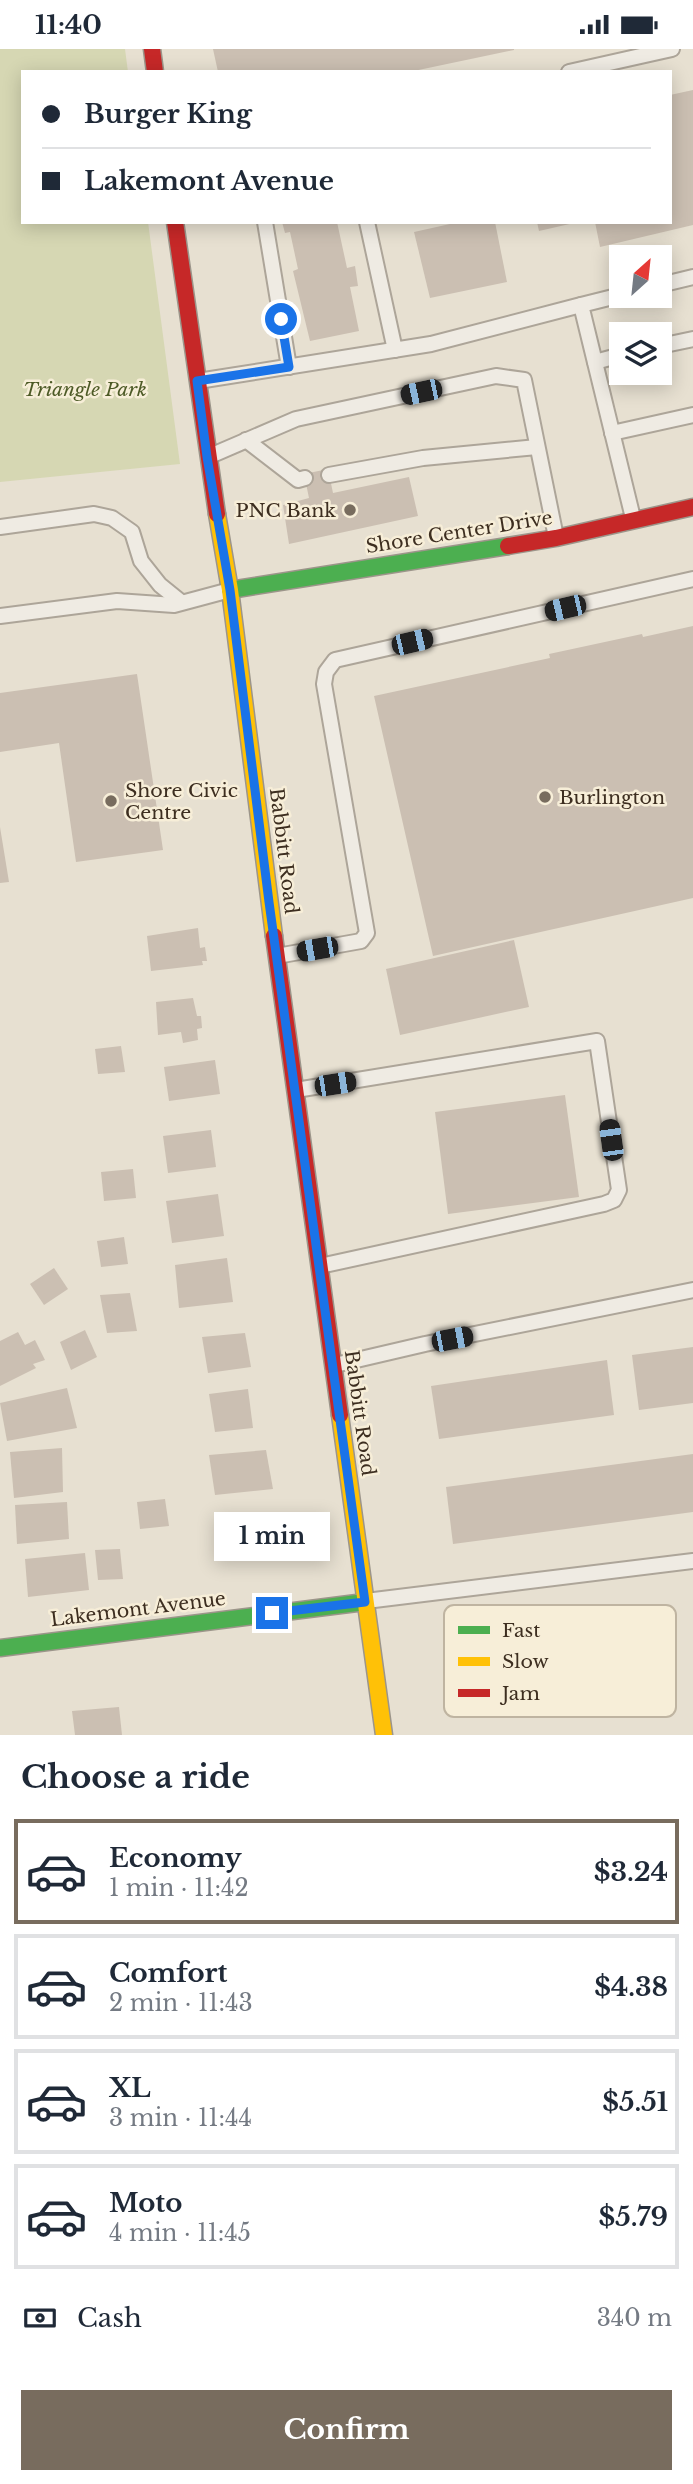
<!DOCTYPE html>
<html lang="en">
<head>
<meta charset="utf-8">
<style>
	:root { --surface:#fff; --page:#f6f6f7; --text:#1f2937; --muted:#747a83; --line:#e0e1e3; --accent:#786c5e }
	body { margin:0; font-family:"Libre Baskerville",serif; background:var(--page); color:var(--text); height:100vh; display:flex; flex-direction:column; font-size:26px; white-space:nowrap }
	* { box-sizing:border-box; margin:0 }
	p { font-size:23px; color:var(--muted) }
	.icon { flex:none; width:38px; height:38px; fill:none; stroke:currentColor; stroke-width:2; stroke-linecap:round; stroke-linejoin:round }
	.map { position:relative; height:1686px; overflow:hidden }
	.drawer { display:flex; flex-direction:column; background:var(--surface); flex:1 }
	.drawer>* { flex:none }
	.top-card { position:absolute; left:21px; top:21px; width:651px; height:154px; border-radius:0px; box-shadow:0 4px 18px #0003; display:grid; align-content:center; height:154px; padding:0 21px; background:var(--surface) }
	.needle { width:46px; rotate:27deg }
	.controls { position:absolute; left:609px; top:196px; display:grid; gap:14px }
	.controls a { display:grid; place-items:center; width:63px; height:63px; border-radius:0px; background:var(--surface); box-shadow:0 4px 18px #0003; font-size:35px }
	.end { position:absolute; width:32px; height:32px; margin:-16px; border:9px solid #1a73e8; background:#fff; box-shadow:0 0 0 4px #fff }
	.from { border-radius:50% }
	.bubble { position:absolute; height:49px; border-radius:0px; background:var(--surface); box-shadow:0 4px 18px #0003; font-size:23px; font-weight:700; line-height:49px; text-align:center }
	.car { position:absolute; width:21px; height:42px; margin:-21px -10px; border-radius:9px; box-shadow:0 0 5px 2px #0007; background:linear-gradient(#222 24%,#8ab4d8 0 40%,#222 0 76%,#8ab4d8 0 86%,#222 0) }
	.top-card b { display:flex; align-items:center; gap:24px; height:66px; font-size:26px }
	.top-card b+b { border-top:2px solid var(--line) }
	.top-card i { width:18px; height:18px; background:var(--text) }
	ul { padding:0; list-style:none }
	li { display:flex; align-items:center; gap:21px; height:105px; margin:0 14px 10px; padding:0 7px; border:4px solid var(--line); border-radius:0px }
	li div { flex:1 }
	li b { display:block; font-size:26px }
	li em { font-style:normal; font-weight:700 }
	li.current { border-color:var(--accent) }
	li>.icon { width:63px; height:63px; stroke-width:1.5 }
	h2 { padding:0 21px; font-size:32px; line-height:84px }
	.pay { display:flex; align-items:center; gap:18px; height:77px; padding:0 21px; font-size:26px }
	.pay p { margin-inline-start:auto }
	.button { display:flex; gap:14px; margin-top:auto; padding:14px 21px }
	.button a { flex:1; height:80px; border-radius:0px; background:var(--accent); color:#fff; font-size:28px; font-weight:700; line-height:80px; text-align:center }
	.status { display:flex; justify-content:space-between; align-items:center; height:49px; padding:0 35px; background:var(--surface); direction:ltr }
	.status svg { height:19px; fill:currentColor }
	.map>svg:first-child { display:block }
	.green { fill:#d6d7b3 }
	.building { fill:#cbbfb2 }
	.lines { fill:none; stroke-linecap:round; stroke-linejoin:round }
	.lane-casing { stroke:#ada599; stroke-width:18 }
	.fast-casing { stroke:#9c958a; stroke-width:19 }
	.slow-casing { stroke:#9c958a; stroke-width:19 }
	.jam-casing { stroke:#9c958a; stroke-width:19 }
	.lane { stroke:#efebe3; stroke-width:14 }
	.fast { stroke:#4caf50; stroke-width:16 }
	.slow { stroke:#ffc107; stroke-width:16 }
	.jam { stroke:#c62828; stroke-width:16 }
	.route { stroke:#1a73e8; stroke-width:9 }
	.poi-dot { fill:#786c5e; stroke:#f7eed8; stroke-width:2.5 }
	.labels { text-anchor:middle; dominant-baseline:central; stroke-width:5; stroke-linejoin:round; paint-order:stroke }
	.park-label { font-size:19px; font-style:italic; fill:#4d5a26; stroke:#f7eed8 }
	.poi-label { font-size:19px; fill:#3d2e20; stroke:#f7eed8; text-anchor:start }
	.street-label { font-size:19px; fill:#3d2e20; stroke:#f7eed8 }
	.key { fill:#f7eed8; stroke:#bfb4a1; stroke-width:2 }
	.key-label { font-size:19px; fill:#3d2e20 }
</style>
</head>
<body>
<div class="status"><b>11:40</b><svg viewBox="0 0 49 12"><path d="M0 12V9h3v3zM5 12V6h3v6zM10 12V3h3v9zM15 12V0h3v12zM26 1h20v11H26zM47 4h2v5h-2z"/></svg></div>
<div class="map">
<svg width="693" height="1686" viewBox="0 0 693 1686">
	<rect width="100%" height="100%" fill="#e7e0d1"/>
	<polygon class="green" points="0,0 125,0 128,23 23,23 23,173 148,173 180,415 0,433"/>
	<g class="building">
		<polygon points="213,0 514,0 514,1 409,23 218,23"/>
		<polygon points="693,41 693,176 600,198 595,173 670,173 670,46"/>
		<polygon points="282,173 337,173 347,219 355,217 358,237 350,238 359,282 310,292 293,222 298,220 290,183 285,184"/>
		<polygon points="459,173 495,173 507,233 430,249 414,183"/>
		<polygon points="537,173 574,173 574,174 539,182"/>
		<polygon points="328,420 333,444 409,428 418,467 289,495 283,456 309,449 304,425"/>
		<polygon points="693,577 693,849 433,907 374,647 550,609 549,605 642,585 643,588"/>
		<polygon points="137,625 163,801 76,813 59,694 0,703 0,644"/>
		<polygon points="0,778 9,833 0,834"/>
		<polygon points="198,879 200,899 205,898 207,912 202,912 203,916 151,922 147,887"/>
		<polygon points="514,891 529,958 400,986 386,920"/>
		<polygon points="193,949 197,967 201,967 202,979 197,980 198,991 183,994 181,983 158,986 156,953"/>
		<polygon points="121,997 125,1023 98,1025 95,1000"/>
		<polygon points="215,1011 220,1045 169,1052 164,1018"/>
		<polygon points="565,1046 579,1148 448,1165 435,1063"/>
		<polygon points="211,1081 216,1118 168,1124 163,1087"/>
		<polygon points="133,1120 136,1149 104,1152 101,1123"/>
		<polygon points="218,1145 224,1187 172,1194 166,1152"/>
		<polygon points="124,1188 128,1215 101,1218 97,1192"/>
		<polygon points="227,1209 233,1253 179,1259 175,1216"/>
		<polygon points="54,1219 68,1240 44,1256 30,1235"/>
		<polygon points="130,1244 137,1282 107,1284 100,1246"/>
		<polygon points="85,1281 97,1308 71,1321 60,1293"/>
		<polygon points="18,1283 25,1296 35,1291 45,1311 33,1315 36,1319 0,1337 0,1292"/>
		<polygon points="245,1284 251,1318 208,1324 202,1288"/>
		<polygon points="693,1298 693,1354 639,1361 632,1306"/>
		<polygon points="607,1311 614,1366 439,1390 431,1337"/>
		<polygon points="67,1339 77,1379 7,1392 0,1354"/>
		<polygon points="248,1340 253,1379 215,1383 209,1345"/>
		<polygon points="62,1399 63,1443 14,1449 10,1403"/>
		<polygon points="266,1401 273,1440 215,1446 209,1406"/>
		<polygon points="693,1405 693,1463 453,1495 446,1438"/>
		<polygon points="165,1450 169,1477 140,1480 137,1453"/>
		<polygon points="67,1453 69,1490 17,1495 15,1456"/>
		<polygon points="120,1500 123,1530 98,1531 95,1501"/>
		<polygon points="85,1504 89,1541 28,1548 25,1510"/>
		<polygon points="119,1658 122,1686 75,1686 72,1662"/>
	</g>
	<g class="lines">
		<g class="lane-casing">
			<g id="lane">
				<polyline points="569,23 672,0"/>
				<polyline points="265,173 289,318"/>
				<polyline points="367,173 395,301"/>
				<polyline points="660,236 693,228"/>
				<polyline points="621,246 581,256 633,469"/>
				<polyline points="660,297 693,290"/>
				<polyline points="595,313 621,306"/>
				<polyline points="198,332 431,295 581,256"/>
				<polyline points="612,384 693,366"/>
				<polyline points="246,391 298,431 305,429"/>
				<polyline points="210,407 296,370 496,327 524,331 556,488"/>
				<polyline points="329,426 423,409 537,398"/>
				<polyline points="0,478 94,465 112,469 132,483 141,512 160,536 181,553"/>
				<polyline points="0,567 117,552 174,556 230,541"/>
				<polyline points="277,907 361,892 367,884 324,635 326,623 335,611 693,530"/>
				<polyline points="296,1041 597,992 619,1141 614,1151 604,1155 320,1217"/>
				<polyline points="335,1316 425,1295 693,1241"/>
				<polyline points="366,1552 693,1512"/>
			</g>
		</g>
		<g class="fast-casing">
			<g id="fast">
				<polyline points="230,541 508,497"/>
				<polyline points="0,1599 365,1553"/>
			</g>
		</g>
		<g class="slow-casing">
			<g id="slow">
				<polyline points="217,465 230,541 274,887"/>
				<polyline points="340,1366 384,1686"/>
			</g>
		</g>
		<g class="jam-casing">
			<g id="jam">
				<polyline points="152,0 155,23"/>
				<polyline points="175,173 217,465"/>
				<polyline points="508,497 556,489 693,458"/>
				<polyline points="274,887 340,1366"/>
			</g>
		</g>
		<use href="#lane" class="lane"/>
		<use href="#fast" class="fast"/>
		<use href="#slow" class="slow"/>
		<use href="#jam" class="jam"/>
	</g>
	<g class="lines">
		<polyline class="route" points="272,1564 365,1553 269,853 230,541 207,408 197,332 289,318 281,270"/>
	</g>
	<g class="poi-dot">
		<circle cx="350" cy="461" r="7"/>
		<circle cx="545" cy="748" r="7"/>
		<circle cx="111" cy="752" r="7"/>
	</g>
	<g class="labels">
		<g class="park-label">
			<text x="85" y="340">Triangle Park</text>
		</g>
		<g class="poi-label">
			<text x="336" y="461" text-anchor="end">PNC Bank</text>
			<text x="125" y="741">Shore Civic<tspan x="125" dy="22">Centre</tspan></text>
			<text x="559" y="748">Burlington</text>
		</g>
		<g class="street-label">
			<text transform="translate(459 483) rotate(-9)">Shore Center Drive</text>
			<text transform="translate(284 802) rotate(83)">Babbitt Road</text>
			<text transform="translate(360 1364) rotate(82)">Babbitt Road</text>
			<text transform="translate(138 1560) rotate(-7)">Lakemont Avenue</text>
		</g>
	</g>
	<rect x="444" y="1556" width="232" height="112" rx="10" class="key"/>
	<rect x="458" y="1577" width="32" height="8" fill="#4caf50"/>
	<rect x="458" y="1608" width="32" height="9" fill="#ffc107"/>
	<rect x="458" y="1640" width="32" height="8" fill="#c62828"/>
	<g class="key-label">
		<text x="502" y="1588">Fast</text>
		<text x="502" y="1619">Slow</text>
		<text x="502" y="1651">Jam</text>
	</g>
</svg>
<div class="controls">
<a><svg class="needle" viewBox="-14 -14 28 28"><path d="M0-13l5 13h-10z" fill="#e53935"/><path d="M0 13l5-13h-10z" fill="#747a83"/></svg></a>
<a><svg class="icon" aria-label="layers" viewBox="0 0 24 24"><path d="M12 4l9 5-9 5-9-5zM3 14l9 5 9-5"/></svg></a>
</div>
<i class="end from" style="left:281px;top:270px"></i>
<i class="end" style="left:272px;top:1564px"></i>
<div class="bubble" style="left:214px;top:1463px;width:116px">1 min</div>
<i class="car" style="left:421px;top:343px;rotate:258deg"></i>
<i class="car" style="left:565px;top:559px;rotate:257deg"></i>
<i class="car" style="left:412px;top:593px;rotate:77deg"></i>
<i class="car" style="left:317px;top:900px;rotate:260deg"></i>
<i class="car" style="left:335px;top:1035px;rotate:81deg"></i>
<i class="car" style="left:611px;top:1091px;rotate:352deg"></i>
<i class="car" style="left:452px;top:1290px;rotate:79deg"></i>
<div class="top-card">
<b><i class="from"></i>Burger King</b>
<b><i></i>Lakemont Avenue</b>
</div>
</div>
<section class="drawer">
<h2>Choose a ride</h2>
<ul>
<li class="current"><svg class="icon" aria-label="car" viewBox="0 0 24 24"><path d="M5 17H2v-5l4-1 3-4h7l3 4 3 1v5h-3M9 17h6M6 11h13"/><circle cx="7" cy="17" r="2"/><circle cx="17" cy="17" r="2"/></svg><div><b>Economy</b><p>1 min · 11:42</p></div><em>$3.24</em></li>
<li><svg class="icon" aria-label="car" viewBox="0 0 24 24"><path d="M5 17H2v-5l4-1 3-4h7l3 4 3 1v5h-3M9 17h6M6 11h13"/><circle cx="7" cy="17" r="2"/><circle cx="17" cy="17" r="2"/></svg><div><b>Comfort</b><p>2 min · 11:43</p></div><em>$4.38</em></li>
<li><svg class="icon" aria-label="car" viewBox="0 0 24 24"><path d="M5 17H2v-5l4-1 3-4h7l3 4 3 1v5h-3M9 17h6M6 11h13"/><circle cx="7" cy="17" r="2"/><circle cx="17" cy="17" r="2"/></svg><div><b>XL</b><p>3 min · 11:44</p></div><em>$5.51</em></li>
<li><svg class="icon" aria-label="car" viewBox="0 0 24 24"><path d="M5 17H2v-5l4-1 3-4h7l3 4 3 1v5h-3M9 17h6M6 11h13"/><circle cx="7" cy="17" r="2"/><circle cx="17" cy="17" r="2"/></svg><div><b>Moto</b><p>4 min · 11:45</p></div><em>$5.79</em></li>
</ul>
<div class="pay"><svg class="icon" aria-label="cash" viewBox="0 0 24 24"><path d="M3 7h18v10H3z"/><circle cx="12" cy="12" r="2"/></svg>Cash<p>340 m</p></div>
<div class="button"><a>Confirm</a></div>
</section>
</body>
</html>
